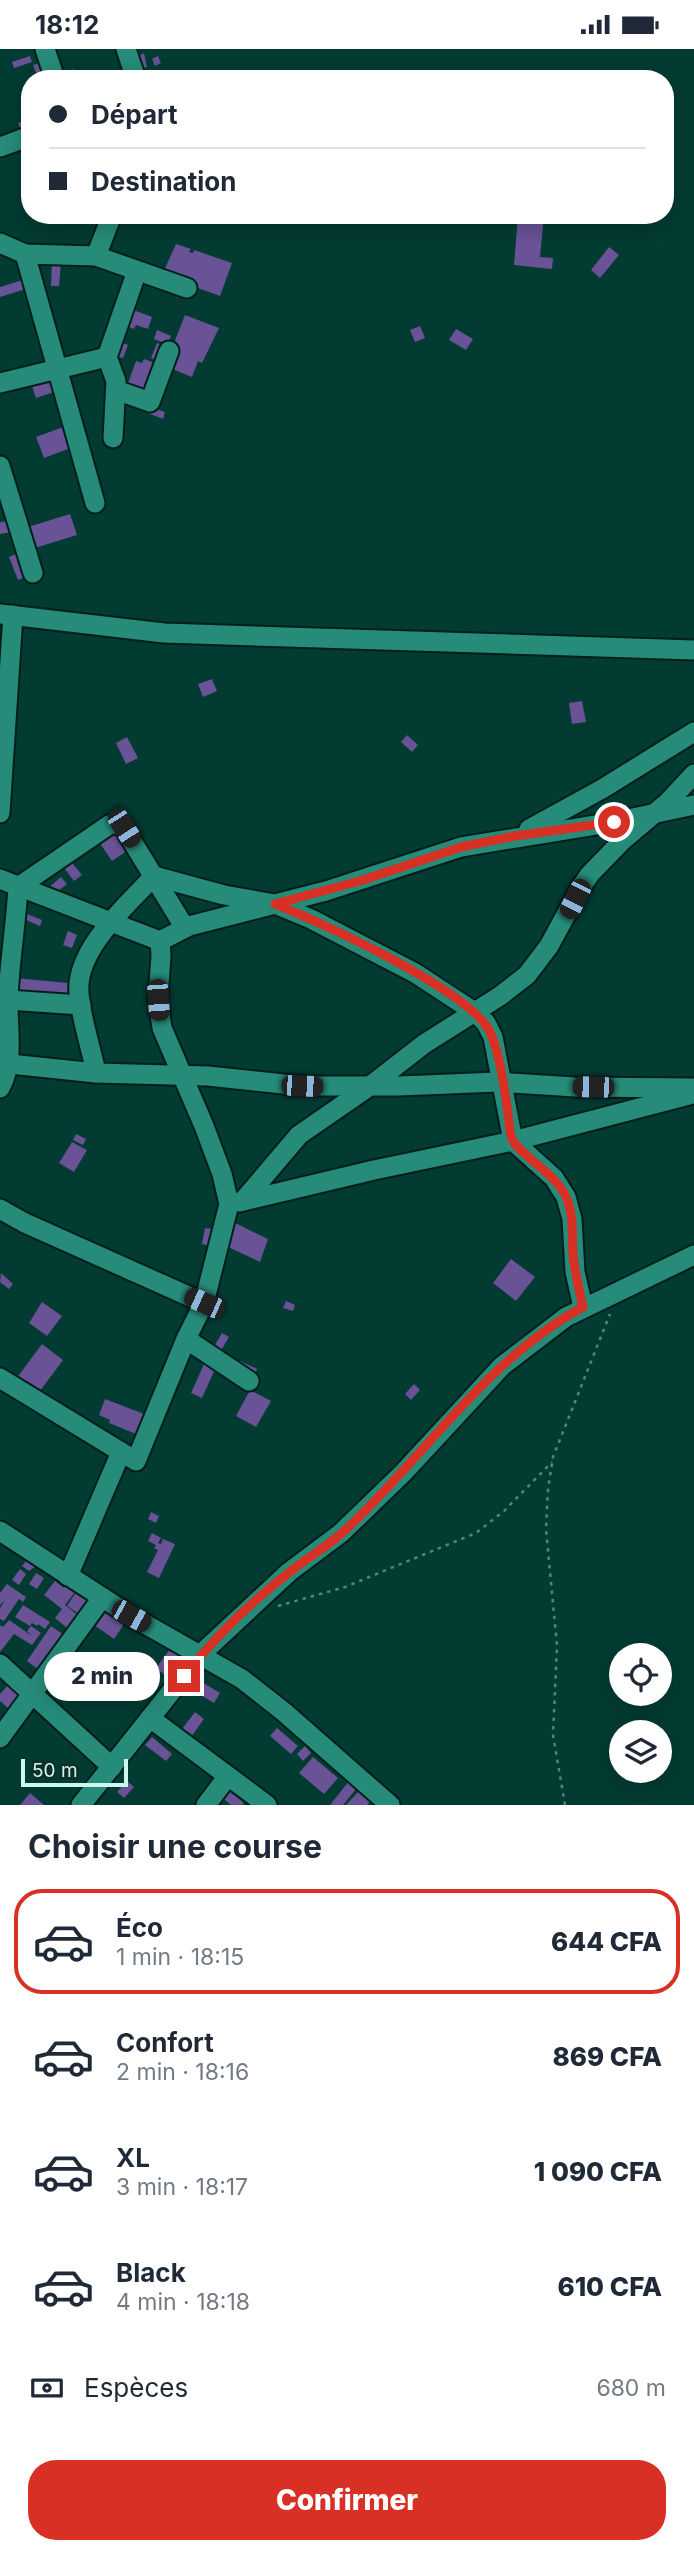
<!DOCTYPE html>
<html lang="fr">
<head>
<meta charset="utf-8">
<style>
	:root { --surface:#fff; --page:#f6f6f7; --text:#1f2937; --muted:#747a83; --line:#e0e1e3; --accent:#d93025 }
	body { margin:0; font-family:Inter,sans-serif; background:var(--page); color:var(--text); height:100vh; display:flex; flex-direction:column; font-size:26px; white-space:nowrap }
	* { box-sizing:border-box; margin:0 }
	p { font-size:23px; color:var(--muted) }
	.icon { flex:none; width:38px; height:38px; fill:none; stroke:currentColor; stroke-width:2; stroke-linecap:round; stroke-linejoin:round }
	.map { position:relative; height:1756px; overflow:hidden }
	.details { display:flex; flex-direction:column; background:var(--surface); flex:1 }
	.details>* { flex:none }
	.guide { position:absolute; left:21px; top:21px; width:653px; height:154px; border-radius:28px; box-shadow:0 4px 18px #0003; display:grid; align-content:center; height:154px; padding:0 28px; background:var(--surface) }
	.buttons { position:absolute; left:609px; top:1594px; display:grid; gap:14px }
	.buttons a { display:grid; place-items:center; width:63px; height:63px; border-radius:50%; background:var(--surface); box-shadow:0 4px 18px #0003; font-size:35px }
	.scale { position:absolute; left:21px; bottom:18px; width:107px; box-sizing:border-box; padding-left:7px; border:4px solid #cbf7ec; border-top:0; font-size:19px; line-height:24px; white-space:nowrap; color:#cbf7ec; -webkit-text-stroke:5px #102e28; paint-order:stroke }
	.end { position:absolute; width:32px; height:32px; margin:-16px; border:9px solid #d93025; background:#fff; box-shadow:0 0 0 4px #fff }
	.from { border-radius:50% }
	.bubble { position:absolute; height:49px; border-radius:24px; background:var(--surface); box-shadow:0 4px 18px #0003; font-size:23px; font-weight:800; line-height:49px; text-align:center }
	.car { position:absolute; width:21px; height:42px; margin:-21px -10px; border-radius:9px; box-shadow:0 0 5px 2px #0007; background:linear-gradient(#222 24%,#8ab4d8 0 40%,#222 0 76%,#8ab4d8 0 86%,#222 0) }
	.guide b { display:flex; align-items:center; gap:24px; height:66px; font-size:26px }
	.guide b+b { border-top:2px solid var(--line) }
	.guide i { width:18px; height:18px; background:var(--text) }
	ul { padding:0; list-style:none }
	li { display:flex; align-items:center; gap:21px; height:105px; margin:0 14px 10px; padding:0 14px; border:4px solid transparent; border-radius:28px }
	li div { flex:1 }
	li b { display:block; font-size:26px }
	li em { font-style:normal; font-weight:800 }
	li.active { border-color:var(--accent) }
	li>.icon { width:63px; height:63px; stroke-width:1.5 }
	h2 { padding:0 28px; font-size:32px; line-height:84px }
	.pay { display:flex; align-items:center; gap:18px; height:77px; padding:0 28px; font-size:26px }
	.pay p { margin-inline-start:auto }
	.cta { display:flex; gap:14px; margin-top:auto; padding:14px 28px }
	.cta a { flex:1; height:80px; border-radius:28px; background:var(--accent); color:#fff; font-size:28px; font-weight:800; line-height:80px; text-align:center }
	.status { display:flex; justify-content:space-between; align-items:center; height:49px; padding:0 35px; background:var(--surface); direction:ltr }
	.status svg { height:19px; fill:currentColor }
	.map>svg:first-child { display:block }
	.building { fill:#695295 }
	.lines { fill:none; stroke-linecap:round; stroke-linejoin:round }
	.minor-casing { stroke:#011f1a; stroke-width:23 }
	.path { stroke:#52857c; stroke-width:2.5; stroke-dasharray:3.5 5; stroke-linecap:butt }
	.minor { stroke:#268b79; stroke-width:19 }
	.route { stroke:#d93025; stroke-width:9 }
</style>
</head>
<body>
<div class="status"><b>18:12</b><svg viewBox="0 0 49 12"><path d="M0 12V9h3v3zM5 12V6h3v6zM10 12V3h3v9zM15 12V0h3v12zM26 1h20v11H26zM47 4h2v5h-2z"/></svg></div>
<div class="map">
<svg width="694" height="1756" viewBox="0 0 694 1756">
	<rect width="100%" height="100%" fill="#023b32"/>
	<g class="building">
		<polygon points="132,0 138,0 140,6 144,4 147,18 138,21"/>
		<polygon points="30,7 32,13 14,19 12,13"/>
		<polygon points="158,7 161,14 155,17 152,10"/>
		<polygon points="41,14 44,22 36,24 33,16"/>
		<polygon points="73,20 78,30 62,30 60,26"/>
		<polygon points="26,71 29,81 22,84 18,74"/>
		<polygon points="518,166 544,166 540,208 553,209 552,220 514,216"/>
		<polygon points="176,195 191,200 189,203 193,204 194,201 232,214 220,247 162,226"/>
		<polygon points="609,198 619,206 600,229 591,221"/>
		<polygon points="52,211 61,212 59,237 51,237"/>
		<polygon points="26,230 29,239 0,248 0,238"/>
		<polygon points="128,259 152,268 148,280 136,276 134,280 122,275"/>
		<polygon points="185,266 219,279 202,314 198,312 192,328 165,317"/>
		<polygon points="420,277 425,289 415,293 410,281"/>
		<polygon points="456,280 473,290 466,301 449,291"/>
		<polygon points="157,281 171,287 167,295 154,290"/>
		<polygon points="118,292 128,296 123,309 113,306"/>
		<polygon points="157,294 167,298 161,313 151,309"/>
		<polygon points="144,310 161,316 149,349 126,340 136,312 142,314"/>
		<polygon points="52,327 57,342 36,349 31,334"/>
		<polygon points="150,358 165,363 163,370 148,364"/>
		<polygon points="66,377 73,398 44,409 36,388"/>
		<polygon points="70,465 77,486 35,499 28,478"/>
		<polygon points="11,472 13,483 0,485 0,473"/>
		<polygon points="18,504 27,527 18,531 9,508"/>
		<polygon points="212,630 217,642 203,648 198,635"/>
		<polygon points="582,652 586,673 572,675 569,654"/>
		<polygon points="407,686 418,696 412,703 401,693"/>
		<polygon points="127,688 138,709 126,715 116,694"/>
		<polygon points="117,779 131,799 112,812 97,790"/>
		<polygon points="68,809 82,826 74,832 61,815"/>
		<polygon points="61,828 67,835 53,846 47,840"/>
		<polygon points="22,863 42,871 40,877 19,868"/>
		<polygon points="68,882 77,886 72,899 63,896"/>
		<polygon points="15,929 68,934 66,955 13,950"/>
		<polygon points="76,1085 86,1090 83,1096 73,1091"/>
		<polygon points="72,1093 87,1101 74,1123 59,1114"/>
		<polygon points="235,1174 268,1190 260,1213 226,1197"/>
		<polygon points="205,1179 214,1180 211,1197 202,1195"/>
		<polygon points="511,1210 535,1228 516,1252 493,1234"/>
		<polygon points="1,1224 13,1235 9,1240 0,1233"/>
		<polygon points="286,1252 295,1256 293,1262 283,1259"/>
		<polygon points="42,1253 62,1267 47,1287 29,1274"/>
		<polygon points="192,1282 215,1296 222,1284 229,1288 217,1308"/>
		<polygon points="42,1295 63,1311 37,1346 16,1330"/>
		<polygon points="240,1312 257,1320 253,1329 235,1320"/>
		<polygon points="205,1313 216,1318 202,1349 191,1344"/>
		<polygon points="414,1335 420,1341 411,1351 405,1345"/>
		<polygon points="250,1341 271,1352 256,1378 236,1367"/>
		<polygon points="105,1350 144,1365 136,1385 109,1374 110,1371 99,1366"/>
		<polygon points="151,1463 159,1467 156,1474 148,1470"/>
		<polygon points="152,1484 161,1489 158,1494 161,1495 163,1490 175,1495 159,1529 147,1523 158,1501 154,1499 156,1496 148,1492"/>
		<polygon points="29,1508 39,1515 29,1522 22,1517"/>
		<polygon points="20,1520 26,1525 19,1536 12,1531"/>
		<polygon points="36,1524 44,1529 37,1540 29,1535"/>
		<polygon points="55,1532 64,1539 69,1532 78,1539 65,1556 85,1572 78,1580 71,1574 67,1579 55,1569 62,1560 44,1546"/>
		<polygon points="7,1535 26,1548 23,1553 19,1550 4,1572 0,1570 0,1559 5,1551 0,1556 0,1544"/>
		<polygon points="78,1540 96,1552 85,1569 67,1557"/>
		<polygon points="23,1556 50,1573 45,1580 38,1575 37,1577 32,1574 30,1577 15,1568"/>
		<polygon points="107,1557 127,1571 114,1590 94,1576"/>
		<polygon points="9,1571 32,1587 27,1582 31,1577 41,1584 32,1596 14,1585 0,1603 0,1576 3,1578"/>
		<polygon points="51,1577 71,1591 46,1626 27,1612"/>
		<polygon points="170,1600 188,1615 174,1633 156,1619"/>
		<polygon points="126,1611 134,1616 137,1612 141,1615 123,1639 105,1625 111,1617 118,1622"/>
		<polygon points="200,1632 220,1644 214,1654 194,1642"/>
		<polygon points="11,1633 29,1649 15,1665 0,1652 0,1645"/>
		<polygon points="195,1663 204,1670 186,1695 176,1688"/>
		<polygon points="277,1679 298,1697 291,1705 270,1687"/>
		<polygon points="152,1688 172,1705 166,1712 145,1696"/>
		<polygon points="305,1697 311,1704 303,1712 297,1705"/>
		<polygon points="313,1708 338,1729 324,1745 299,1724"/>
		<polygon points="127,1732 134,1738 124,1749 117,1743"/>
		<polygon points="349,1732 357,1739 343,1756 330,1756"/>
		<polygon points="359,1742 371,1752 367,1756 346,1756"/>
		<polygon points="230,1743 244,1754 242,1756 231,1756 224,1750"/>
		<polygon points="30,1744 44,1756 20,1756"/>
	</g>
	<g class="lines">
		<g class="minor-casing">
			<g id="minor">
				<polyline points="45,0 55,30"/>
				<polyline points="126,0 136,30"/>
				<polyline points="0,98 30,87"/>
				<polyline points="0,194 25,205 96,207 187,239"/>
				<polyline points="25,205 95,454"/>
				<polyline points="96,207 112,166"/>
				<polyline points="0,334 107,308"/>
				<polyline points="116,341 150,353 169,302"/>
				<polyline points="113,389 116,332 107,308 137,222"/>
				<polyline points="0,417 33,524"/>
				<polyline points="0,565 164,584 694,601"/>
				<polyline points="0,764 13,566"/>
				<polyline points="529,780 602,740 694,683"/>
				<polyline points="0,830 160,892 161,906 158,951 162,979 204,1077 222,1125 229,1155 204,1254 186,1290 136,1412 0,1329"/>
				<polyline points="160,892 189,877 326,842 461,798 614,773 694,756"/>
				<polyline points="8,951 81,956"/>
				<polyline points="0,1014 96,1024 208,1027 302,1037 399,1037 498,1033 575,1038 694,1039"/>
				<path d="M96 1024C91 998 81 970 79 944 75 901 127 856 154 827L224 846 275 855 311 870 415 924 476 964 486 974 493 988 513 1092 554 1129 566 1148 572 1170 575 1223 583 1258"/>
				<path d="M0 1039C15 1013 7 976 8 947 10 911 16 874 18 838L109 776 116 774 124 779 185 879"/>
				<polyline points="243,1152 299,1086 370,1037 424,995 500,947 527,926 549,897 581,838 590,825 623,791 668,753 694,725"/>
				<polyline points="239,1153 374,1121 513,1092 693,1045"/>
				<polyline points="0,1160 25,1174 204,1254"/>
				<polyline points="186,1290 249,1332"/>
				<polyline points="0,1482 131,1567 242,1630 284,1663 390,1756"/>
				<polyline points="68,1527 121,1403"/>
				<polyline points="0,1615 112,1718"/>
				<polyline points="150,1669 267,1756"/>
				<polyline points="0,1689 102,1549"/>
				<polyline points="81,1756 201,1605 289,1523 341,1484 403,1424 502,1317 566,1268 694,1206"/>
				<polyline points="206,1756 228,1727"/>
			</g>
		</g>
		<g class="path">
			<polyline points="278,1557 345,1538 476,1484 504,1462 552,1413"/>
			<polyline points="565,1756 553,1686 557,1597 546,1480 548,1440 553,1408 610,1265"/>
		</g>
		<use href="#minor" class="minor"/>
	</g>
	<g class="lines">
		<path class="route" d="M184 1627C214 1589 252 1552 291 1522 307 1509 326 1498 342 1484 423 1410 485 1311 583 1258 579 1241 575 1224 573 1206 572 1187 574 1166 566 1148 556 1124 518 1105 512 1090 509 1082 509 1072 508 1064 504 1038 501 1010 491 985 474 943 320 873 275 855L363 831 461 798 515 787 614 773"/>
	</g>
</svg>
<div class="buttons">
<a><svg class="icon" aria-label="locate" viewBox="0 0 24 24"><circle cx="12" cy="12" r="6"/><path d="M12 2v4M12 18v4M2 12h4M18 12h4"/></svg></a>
<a><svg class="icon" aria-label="layers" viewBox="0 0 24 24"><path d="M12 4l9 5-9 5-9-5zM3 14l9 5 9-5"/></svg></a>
</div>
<div class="scale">50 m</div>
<i class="end from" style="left:614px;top:773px"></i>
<i class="end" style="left:184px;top:1627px"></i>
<div class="bubble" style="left:44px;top:1603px;width:116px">2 min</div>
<i class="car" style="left:124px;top:779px;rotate:147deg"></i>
<i class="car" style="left:575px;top:850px;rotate:207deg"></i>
<i class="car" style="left:158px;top:951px;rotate:176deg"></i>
<i class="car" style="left:302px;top:1037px;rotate:92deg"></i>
<i class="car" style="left:593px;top:1038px;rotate:271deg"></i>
<i class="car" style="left:204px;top:1254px;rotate:294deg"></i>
<i class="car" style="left:131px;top:1567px;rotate:119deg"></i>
<div class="guide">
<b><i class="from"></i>Départ</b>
<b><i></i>Destination</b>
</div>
</div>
<section class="details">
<h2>Choisir une course</h2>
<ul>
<li class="active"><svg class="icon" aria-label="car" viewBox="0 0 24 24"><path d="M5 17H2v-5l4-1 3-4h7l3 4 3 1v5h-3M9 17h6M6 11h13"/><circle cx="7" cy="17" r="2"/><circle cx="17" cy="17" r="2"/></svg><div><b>Éco</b><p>1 min · 18:15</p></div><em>644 CFA</em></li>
<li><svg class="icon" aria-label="car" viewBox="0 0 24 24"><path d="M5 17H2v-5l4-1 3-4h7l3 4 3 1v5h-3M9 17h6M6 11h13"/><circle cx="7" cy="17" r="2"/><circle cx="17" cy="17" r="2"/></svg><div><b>Confort</b><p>2 min · 18:16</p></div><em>869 CFA</em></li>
<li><svg class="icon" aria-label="car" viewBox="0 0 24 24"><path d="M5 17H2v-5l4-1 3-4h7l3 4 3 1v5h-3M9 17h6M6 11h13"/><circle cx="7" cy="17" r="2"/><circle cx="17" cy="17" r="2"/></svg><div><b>XL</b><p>3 min · 18:17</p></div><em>1 090 CFA</em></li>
<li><svg class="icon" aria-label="car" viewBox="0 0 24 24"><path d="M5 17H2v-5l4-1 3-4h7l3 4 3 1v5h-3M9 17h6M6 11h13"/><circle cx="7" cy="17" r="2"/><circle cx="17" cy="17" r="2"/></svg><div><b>Black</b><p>4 min · 18:18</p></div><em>610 CFA</em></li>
</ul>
<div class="pay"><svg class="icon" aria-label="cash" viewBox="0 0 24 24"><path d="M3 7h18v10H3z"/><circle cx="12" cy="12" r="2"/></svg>Espèces<p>680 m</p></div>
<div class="cta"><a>Confirmer</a></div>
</section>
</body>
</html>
